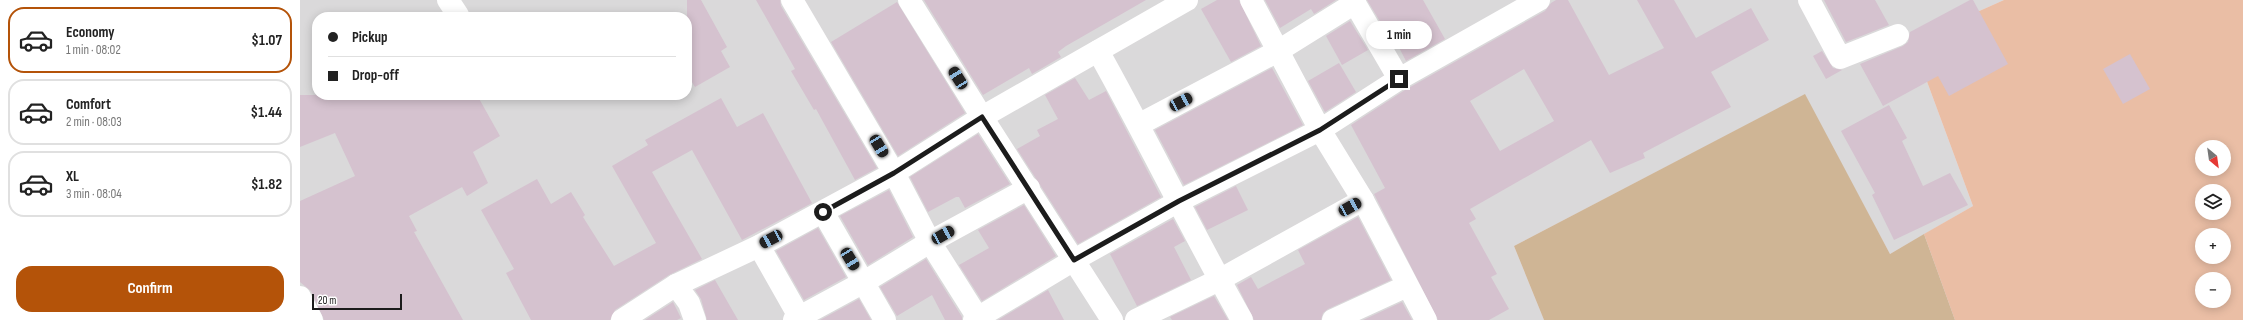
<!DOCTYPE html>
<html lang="en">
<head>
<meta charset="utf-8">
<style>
	:root { --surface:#fff; --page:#f2f2f2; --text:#222; --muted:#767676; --line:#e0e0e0; --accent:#b45309 }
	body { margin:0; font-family:"Sofia Sans Condensed",sans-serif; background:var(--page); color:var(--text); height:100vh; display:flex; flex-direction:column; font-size:15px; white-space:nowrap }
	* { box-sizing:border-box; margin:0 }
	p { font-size:13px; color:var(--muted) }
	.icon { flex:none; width:22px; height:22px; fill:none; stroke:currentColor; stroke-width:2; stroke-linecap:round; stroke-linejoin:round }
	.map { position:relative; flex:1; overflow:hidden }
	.side { display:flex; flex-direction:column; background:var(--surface); width:300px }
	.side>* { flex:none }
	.hud { position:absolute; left:12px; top:12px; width:380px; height:88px; border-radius:16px; box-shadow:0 2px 10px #0003; display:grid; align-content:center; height:88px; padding:0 16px; background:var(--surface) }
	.needle { width:26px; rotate:151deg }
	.fabs { position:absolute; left:1895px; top:140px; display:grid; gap:8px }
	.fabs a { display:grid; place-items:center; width:36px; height:36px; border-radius:50%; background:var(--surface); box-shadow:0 2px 10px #0003; font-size:20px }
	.scale { position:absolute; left:12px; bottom:10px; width:90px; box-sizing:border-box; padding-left:4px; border:2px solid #1c1c1c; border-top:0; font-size:11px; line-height:14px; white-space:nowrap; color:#1c1c1c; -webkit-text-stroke:3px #fff; paint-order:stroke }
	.end { position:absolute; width:18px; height:18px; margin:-9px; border:5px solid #1c1c1c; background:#fff; box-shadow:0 0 0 2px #fff }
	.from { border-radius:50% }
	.bubble { position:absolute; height:28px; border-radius:14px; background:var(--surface); box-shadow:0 2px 10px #0003; font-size:13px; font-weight:700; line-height:28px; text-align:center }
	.car { position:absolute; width:12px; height:24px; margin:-12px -6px; border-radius:5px; box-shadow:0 0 3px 1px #0007; background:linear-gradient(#222 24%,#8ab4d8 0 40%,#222 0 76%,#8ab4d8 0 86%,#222 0) }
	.hud b { display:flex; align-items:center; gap:14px; height:38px; font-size:15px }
	.hud b+b { border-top:1px solid var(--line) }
	.hud i { width:10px; height:10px; background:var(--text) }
	ul { padding:7px 0 0; list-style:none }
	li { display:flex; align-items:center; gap:12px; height:66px; margin:0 8px 6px; padding:0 8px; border:2px solid var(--line); border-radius:16px }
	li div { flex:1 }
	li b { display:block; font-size:15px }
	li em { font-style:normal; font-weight:700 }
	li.selected { border-color:var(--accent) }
	li>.icon { width:36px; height:36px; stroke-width:1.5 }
	.action { display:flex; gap:8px; margin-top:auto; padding:8px 16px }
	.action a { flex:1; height:46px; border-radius:16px; background:var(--accent); color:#fff; font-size:16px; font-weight:700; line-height:46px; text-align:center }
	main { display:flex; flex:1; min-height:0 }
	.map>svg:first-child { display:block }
	.residential { fill:#dad9da; fill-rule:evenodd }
	.grass { fill:#eabea5; fill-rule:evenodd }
	.forest { fill:#cfb595 }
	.building { fill:#d5c2cf; fill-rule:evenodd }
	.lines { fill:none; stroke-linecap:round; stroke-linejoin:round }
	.minor { stroke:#fff; stroke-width:22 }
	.route { stroke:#1c1c1c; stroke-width:5 }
</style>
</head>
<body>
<main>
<section class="side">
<ul>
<li class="selected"><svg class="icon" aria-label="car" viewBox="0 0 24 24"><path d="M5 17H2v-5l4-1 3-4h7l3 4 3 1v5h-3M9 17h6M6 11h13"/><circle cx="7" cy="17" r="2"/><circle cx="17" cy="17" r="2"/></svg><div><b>Economy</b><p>1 min · 08:02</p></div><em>$1.07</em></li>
<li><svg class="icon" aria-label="car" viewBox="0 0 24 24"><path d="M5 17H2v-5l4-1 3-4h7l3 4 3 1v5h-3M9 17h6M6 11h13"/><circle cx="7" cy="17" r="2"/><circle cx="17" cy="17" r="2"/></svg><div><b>Comfort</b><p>2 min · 08:03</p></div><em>$1.44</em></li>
<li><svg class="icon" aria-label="car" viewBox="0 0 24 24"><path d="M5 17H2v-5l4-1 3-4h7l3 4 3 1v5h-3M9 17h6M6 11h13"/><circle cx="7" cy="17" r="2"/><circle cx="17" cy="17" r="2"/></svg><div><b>XL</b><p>3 min · 08:04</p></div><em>$1.82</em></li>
</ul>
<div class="action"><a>Confirm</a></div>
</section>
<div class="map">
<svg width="1943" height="320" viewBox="0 0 1943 320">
	<rect width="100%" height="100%" fill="#eee2e8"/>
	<path class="residential" d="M0 0H1704L1612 41 1673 206 1590 254 1504 95 1214 246 1244 320H0ZM17 17H387V95H17Z"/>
	<path class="grass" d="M1704 0H1943V320H1655L1624 234 1673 206 1612 41ZM1902 147H1924V169H1902ZM1902 191H1924V213H1902ZM1902 235H1924V257H1902ZM1902 279H1924V301H1902Z"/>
	<polygon class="forest" points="1505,94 1590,254 1624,234 1655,320 1244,320 1214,246"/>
	<g class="building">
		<polygon points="387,0 401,0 427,47 421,51 430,67 395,87 387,74"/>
		<polygon points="456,0 480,0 481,6 577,168 555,180 516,109 514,110 491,71 495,69"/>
		<polygon points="624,0 846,0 766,46 758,52 761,57 732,74 729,68 683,95"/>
		<polygon points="917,0 939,0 961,46 931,62 901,9"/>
		<polygon points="965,0 1036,0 1014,14 1011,9 980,28"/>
		<polygon points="1067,0 1123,0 1145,39 1106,61 1093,36 1090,38"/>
		<path d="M1256 0H1268L1309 75 1364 48 1337 0H1374L1396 38 1451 8 1469 40 1411 72 1431 107 1343 153 1345 158 1310 173 1291 140 1170 209 1176 219 1169 223 1197 274 1191 277 1209 309 1189 320H1138L1074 194 1085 188 1051 125 1105 90 1245 11 1251 3ZM1224 69 1254 121 1200 151 1170 101Z"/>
		<polygon points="1524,0 1575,0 1589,25 1546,42"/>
		<polygon points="1670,0 1673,0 1708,64 1649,96 1638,76 1583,106 1560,64 1603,46 1608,42 1610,32"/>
		<polygon points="597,2 665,113 598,156 531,42"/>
		<polygon points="1050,21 1068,50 1042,65 1026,36"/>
		<polygon points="1522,51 1533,68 1542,70 1526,79 1513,56"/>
		<polygon points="1830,54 1850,89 1823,104 1803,69"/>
		<polygon points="1039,63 1056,92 1025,112 1008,81"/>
		<polygon points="972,68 1003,125 884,185 855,130"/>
		<polygon points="775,78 789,100 806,91 861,197 778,244 717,149 740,136 737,130 758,119 745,95"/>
		<polygon points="0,95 177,95 200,136 173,152 188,183 167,196 162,187 109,216 117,231 114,232 163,320 24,320 11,291 0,282 0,201 55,176 35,133 0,147"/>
		<polygon points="421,98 437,127 463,113 512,203 442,240 392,150 352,172 402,259 369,275 315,310 310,320 231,320 206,273 214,269 181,210 237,179 251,204 271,192 285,215 283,217 314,266 356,243 312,166 348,145 345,140"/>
		<polygon points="1589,105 1607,138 1602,141 1623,186 1650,173 1668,205 1594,240 1572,195 1575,193 1541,131"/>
		<polygon points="678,134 710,184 665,208 659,197 656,197 628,212 610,177"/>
		<polygon points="936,186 948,210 907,230 895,207"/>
		<polygon points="589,190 613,237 568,265 540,216"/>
		<polygon points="724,205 756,256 682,301 659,265 689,248 678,230"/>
		<polygon points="1058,217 1091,280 1028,309 1023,313 1021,320 954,320 937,285 951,277 958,289 1005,264 998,250"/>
		<polygon points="873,219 885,241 874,247 891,280 837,306 810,254"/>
		<polygon points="518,228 546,277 504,300 476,251"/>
		<polygon points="626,259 662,317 662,320 645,320 632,295 597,316 580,287"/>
		<polygon points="415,280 438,320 407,320 401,299 395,290"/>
		<polygon points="748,290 764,320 698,320"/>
		<polygon points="914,296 928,320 872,320 870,317"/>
		<polygon points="559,299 571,320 520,320"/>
		<polygon points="373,302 381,318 377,320 345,320"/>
		<polygon points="1102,302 1112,320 1063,320"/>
	</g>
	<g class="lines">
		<g class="minor">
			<polyline points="148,0 158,15"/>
			<polyline points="492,0 594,173 630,242 678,318"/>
			<polyline points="609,0 682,117 812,320"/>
			<polyline points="951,0 1020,130 1063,200 1126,320"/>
			<polyline points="1053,0 1099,79"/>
			<polyline points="1509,0 1540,58 1598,35"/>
			<path d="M798 51C848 140 892 232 942 320"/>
			<polyline points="840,124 978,51 1055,3"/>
			<polyline points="523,212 585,320"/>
			<polyline points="459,246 501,320"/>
			<polyline points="376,285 389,303 395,320"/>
			<polyline points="0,297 12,320"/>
			<polyline points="322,320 376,285 459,246 594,173 682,117 887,0"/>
			<polyline points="494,320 564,282 630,242 729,188"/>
			<polyline points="674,320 774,260 879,201 1020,130 1099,79 1239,0"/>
			<polyline points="836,320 919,280 1063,200"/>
			<polyline points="1033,320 1107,286"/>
		</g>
	</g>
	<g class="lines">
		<polyline class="route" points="523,212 594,173 682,117 774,260 879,201 1020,130 1099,79"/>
	</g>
</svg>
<div class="fabs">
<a><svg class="needle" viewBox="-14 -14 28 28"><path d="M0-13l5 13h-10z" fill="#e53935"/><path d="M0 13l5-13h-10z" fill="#767676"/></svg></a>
<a><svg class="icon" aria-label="layers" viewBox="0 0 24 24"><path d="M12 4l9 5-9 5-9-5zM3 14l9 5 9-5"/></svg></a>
<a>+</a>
<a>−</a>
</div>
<div class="scale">20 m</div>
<i class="end from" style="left:523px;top:212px"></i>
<i class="end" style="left:1099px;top:79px"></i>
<div class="bubble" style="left:1066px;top:21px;width:66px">1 min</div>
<i class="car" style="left:658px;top:78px;rotate:328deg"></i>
<i class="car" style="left:881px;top:102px;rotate:62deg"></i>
<i class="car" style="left:579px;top:146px;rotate:149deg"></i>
<i class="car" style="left:1050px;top:207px;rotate:61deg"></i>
<i class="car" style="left:643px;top:235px;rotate:61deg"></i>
<i class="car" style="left:471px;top:239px;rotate:242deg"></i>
<i class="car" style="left:550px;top:259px;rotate:149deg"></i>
<div class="hud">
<b><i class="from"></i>Pickup</b>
<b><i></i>Drop-off</b>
</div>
</div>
</main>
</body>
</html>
